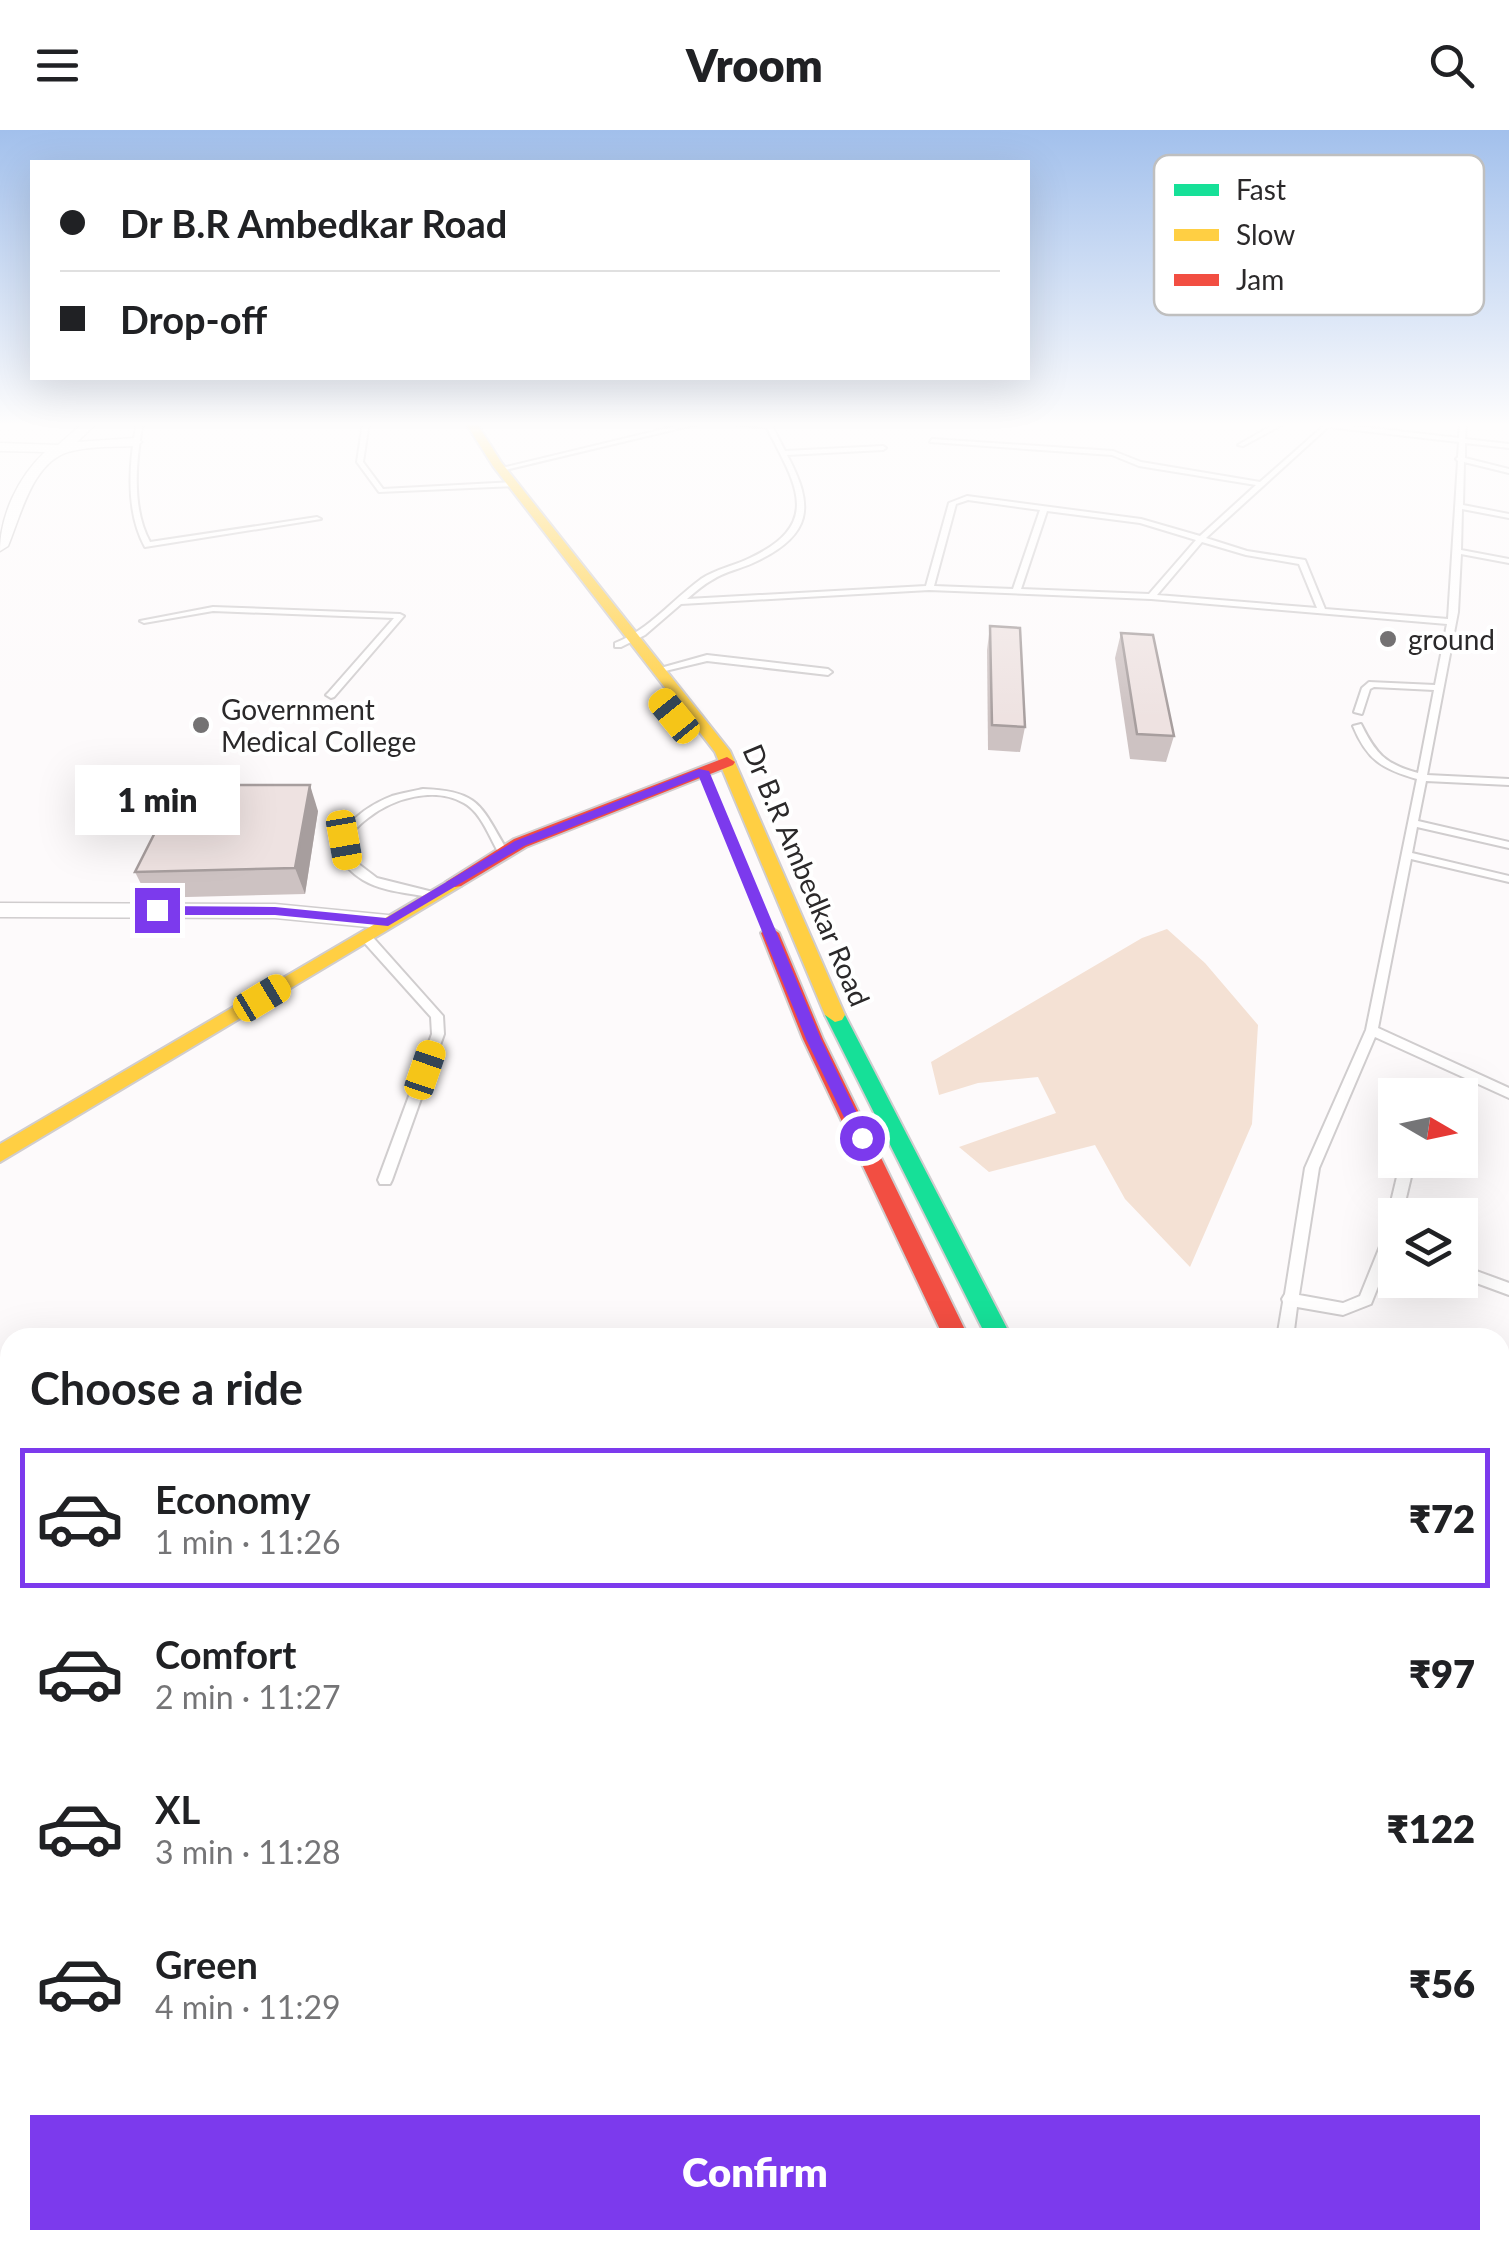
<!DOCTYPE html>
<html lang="en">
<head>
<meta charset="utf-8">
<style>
	:root { --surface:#fff; --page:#f6f6f6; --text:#202124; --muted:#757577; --line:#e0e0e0; --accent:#7c3aed }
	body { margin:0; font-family:Lato,sans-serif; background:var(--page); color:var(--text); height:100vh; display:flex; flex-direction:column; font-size:38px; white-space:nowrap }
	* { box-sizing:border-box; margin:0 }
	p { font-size:32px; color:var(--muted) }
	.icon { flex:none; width:55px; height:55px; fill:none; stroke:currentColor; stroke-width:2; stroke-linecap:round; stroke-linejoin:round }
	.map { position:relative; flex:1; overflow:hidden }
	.sheet { position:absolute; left:0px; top:1198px; width:1510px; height:922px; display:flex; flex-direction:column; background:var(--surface); border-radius:30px 30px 0 0; box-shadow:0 10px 40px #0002 }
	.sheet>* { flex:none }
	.top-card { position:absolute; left:30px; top:30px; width:1000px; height:220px; border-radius:0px; box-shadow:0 10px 40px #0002; display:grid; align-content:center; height:220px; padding:0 30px; background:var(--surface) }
	.needle { width:65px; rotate:99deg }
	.fabs { position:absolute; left:1378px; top:948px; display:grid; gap:20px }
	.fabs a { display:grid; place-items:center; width:100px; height:100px; border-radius:0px; background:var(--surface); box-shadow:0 10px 40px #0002; font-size:50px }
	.end { position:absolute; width:45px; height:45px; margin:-22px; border:12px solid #7c3aed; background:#fff; box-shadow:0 0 0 5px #fff }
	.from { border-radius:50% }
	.bubble { position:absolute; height:70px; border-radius:0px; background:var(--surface); box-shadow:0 10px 40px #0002; font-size:32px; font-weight:800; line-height:70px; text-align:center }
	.car { position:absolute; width:30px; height:60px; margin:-30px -15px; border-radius:12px; box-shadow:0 0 8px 2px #0007; background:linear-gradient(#f5c518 24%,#345 0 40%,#f5c518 0 76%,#345 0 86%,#f5c518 0) }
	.top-card b { display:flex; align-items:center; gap:35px; height:95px; font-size:38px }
	.top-card b+b { border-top:2px solid var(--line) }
	.top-card i { width:25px; height:25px; background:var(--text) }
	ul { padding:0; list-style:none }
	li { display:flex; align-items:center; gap:30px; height:140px; margin:0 20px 15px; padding:0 10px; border:5px solid transparent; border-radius:0px }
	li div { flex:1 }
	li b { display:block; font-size:38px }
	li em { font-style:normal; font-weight:800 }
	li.selected { border-color:var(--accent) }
	li>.icon { width:90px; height:90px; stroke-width:1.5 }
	h2 { padding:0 30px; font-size:45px; line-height:120px }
	.button { display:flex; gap:20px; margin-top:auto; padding:20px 30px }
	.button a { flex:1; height:115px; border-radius:0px; background:var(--accent); color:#fff; font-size:40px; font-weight:800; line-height:115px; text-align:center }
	header { display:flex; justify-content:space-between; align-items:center; height:130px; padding:0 30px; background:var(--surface); font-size:45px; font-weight:800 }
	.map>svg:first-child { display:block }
	.green { fill:#f4e1d4 }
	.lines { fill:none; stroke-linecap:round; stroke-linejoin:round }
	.lane-casing { stroke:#d0cdce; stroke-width:4 }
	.street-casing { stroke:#d0cdce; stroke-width:3 }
	.fast-casing { stroke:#d0cdce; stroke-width:4 }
	.slow-casing { stroke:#d0cdce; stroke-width:4 }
	.jam-casing { stroke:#d0cdce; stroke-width:4 }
	.lane { fill:#fffefe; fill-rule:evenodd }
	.street { fill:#fffefe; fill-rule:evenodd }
	.fast { fill:#16e098; fill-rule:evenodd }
	.slow { fill:#ffcf43; fill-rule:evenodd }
	.jam { fill:#f24e42; fill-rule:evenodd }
	.wall { fill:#cdc2c2 }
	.shaded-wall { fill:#a79e9e }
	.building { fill:#eee2e1; stroke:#a79e9e; stroke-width:2.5 }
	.route { fill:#7c3aed }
	.poi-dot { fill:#747273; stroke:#fff; stroke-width:4 }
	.labels { text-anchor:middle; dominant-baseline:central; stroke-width:8; stroke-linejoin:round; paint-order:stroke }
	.far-poi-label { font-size:28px; fill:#2b292a; stroke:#fff; text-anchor:start }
	.far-street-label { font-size:28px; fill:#2b292a; stroke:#fff }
	.key { fill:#fff; stroke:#bfbfbf; stroke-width:2.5 }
	.key-label { font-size:28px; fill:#2b292a }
</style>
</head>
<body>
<header><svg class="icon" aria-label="menu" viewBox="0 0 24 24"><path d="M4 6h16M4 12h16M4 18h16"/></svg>Vroom<svg class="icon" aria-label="search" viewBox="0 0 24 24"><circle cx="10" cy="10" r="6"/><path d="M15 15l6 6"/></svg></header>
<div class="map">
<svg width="1509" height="2119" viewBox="0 0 1509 2119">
	<rect width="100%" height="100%" fill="#fdfafb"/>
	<polygon class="green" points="1167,799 1205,833 1258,895 1252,994 1190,1137 1125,1069 1095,1015 989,1042 959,1017 1056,983 1038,947 978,953 939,965 931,932 1142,808"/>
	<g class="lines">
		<g class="lane-casing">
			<g id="lane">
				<path d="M137 292H143C136 329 131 378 150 412L317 387 321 389 145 417C125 381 129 332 137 292Z"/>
				<polygon points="363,292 369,292 363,332 383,359 515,352 518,354 515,356 379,362 357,332"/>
				<polygon points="693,292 706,292 501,341 498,339"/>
				<path d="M721 292H770L785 321 883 316 886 318 883 320 787 325C815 377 812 405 755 432 741 439 725 441 712 450 703 455 695 462 687 469L926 456 949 373 967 366 1141 389 1200 406 1256 355 1139 336 1112 325 930 312 932 309 1113 321 1141 332 1260 352 1327 293 1459 308 1460 292H1466L1465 309 1509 314V318L1465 313V328L1509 339V343L1464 332 1463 375 1509 384V388L1462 379 1461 420 1509 429V433L1461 424 1458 482 1427 645 1509 649V655L1426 651 1418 691 1509 712V718L1417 697 1412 723 1509 746V752L1411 729 1378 898 1509 958V968L1375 907 1319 1038 1299 1165 1343 1173 1360 1166 1381 1114 1401 1030H1415L1402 1085H1395V1114L1371 1174 1343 1185 1297 1177 1293 1208H1277L1283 1172 1282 1169 1285 1164 1305 1038 1366 900 1417 649C1382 639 1367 630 1353 596L1361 594C1376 624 1385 634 1418 643L1434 560 1374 557 1370 559 1362 584 1354 582 1362 558 1369 552 1435 555 1447 494 1151 469 929 460 681 474 645 505 621 517H615V513C650 499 671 471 701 449 716 439 734 436 750 428 825 393 794 352 767 298ZM1328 297 1459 312 1458 327 1456 329 1458 331 1448 489 1325 479 1305 430 1247 421 1206 408ZM968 370 1040 380 1013 459 934 456 956 374ZM1047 381 1140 393 1196 410 1149 464 1021 459ZM1202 412 1246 425 1299 434 1317 478 1157 465Z"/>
				<polygon points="1278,292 1287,292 1243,316 1238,315"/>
				<polygon points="213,477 400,484 404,486 334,567 331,568 326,565 328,563 394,488 213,481 144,493 140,491"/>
				<polygon points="707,525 828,539 832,542 828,545 707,531 661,542 657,539"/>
				<path d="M423 659C482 661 481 678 509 723L508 725H500C490 709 482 683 464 673 435 656 393 668 368 688 360 694 350 703 349 713 349 718 351 724 352 729L377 748 437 763 438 765 433 768C411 763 383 762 363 750 313 719 353 681 392 666 402 663 413 661 423 659Z"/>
				<polygon points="365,802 369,803 443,886 444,904 392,1050 390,1054 380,1054 378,1050 432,904 431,887 361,809 359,806"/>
				<polygon points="1460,1135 1509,1153 1509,1165 1460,1147"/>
			</g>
		</g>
		<g class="street-casing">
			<g id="street">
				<path d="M84 292H98L77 312 135 308 142 312 135 316C114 317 92 316 72 321 33 329 21 385 8 416L0 421C0 385 19 346 45 322L0 321V313L58 315Z"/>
				<polygon points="0,773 275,774 388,785 399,792 388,799 275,788 0,787"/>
				<polygon points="10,1962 10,2021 0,2025 0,1967"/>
				<polygon points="471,2110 519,2110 515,2119 467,2119"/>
				<polygon points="1019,2110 1067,2110 1065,2119 1017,2119"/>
			</g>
		</g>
		<g class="fast-casing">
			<g id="fast">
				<polygon points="835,878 845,885 1012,1208 987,1208 825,885"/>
				<polygon points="0,1364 10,1368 10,1396 0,1392"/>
				<polygon points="1500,1749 1509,1753 1509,1792 1500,1788"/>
				<polygon points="1500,1830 1509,1833 1509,1873 1500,1870"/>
			</g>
		</g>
		<g class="slow-casing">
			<g id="slow">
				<polygon points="465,292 476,292 501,332 730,621 845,885 842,890 835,892 825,885 715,622 493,336"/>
				<polygon points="455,747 464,752 461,756 0,1032 0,1014"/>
			</g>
		</g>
		<g class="jam-casing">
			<g id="jam">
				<polygon points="727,627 735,632 733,635 526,717 461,756 455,757 446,752 514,709"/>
				<polygon points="770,797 779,803 823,909 969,1208 944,1208 803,909 761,803"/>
				<polygon points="1273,2110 1320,2110 1324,2119 1276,2119"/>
			</g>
		</g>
		<use href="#lane" class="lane"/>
		<use href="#street" class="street"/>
		<use href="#fast" class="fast"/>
		<use href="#slow" class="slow"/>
		<use href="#jam" class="jam"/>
	</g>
	<g class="wall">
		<polygon points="990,496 1025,597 1020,622 988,620 987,520"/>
		<polygon points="1121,503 1174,606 1166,632 1130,629 1115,528"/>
		<polygon points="318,681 305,764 148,768 135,742"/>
		<polygon points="906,2110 993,2110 991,2119 903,2119"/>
	</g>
	<g class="shaded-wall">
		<polygon points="221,292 256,292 222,296"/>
		<polygon points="310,655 318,681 305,764 295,738"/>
		<polygon points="10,1627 10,1643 2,1639"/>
	</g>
	<g class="building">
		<polygon points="990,496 1020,498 1025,597 992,595"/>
		<polygon points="1121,503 1153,505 1174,606 1137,604"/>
		<polygon points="179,655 310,655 295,738 135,742"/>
		<polygon points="10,1479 10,1627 2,1639 0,1638 0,1492"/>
		<polygon points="910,2110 993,2110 991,2119 908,2119"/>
	</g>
	<linearGradient id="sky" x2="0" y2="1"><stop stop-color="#a2c0ec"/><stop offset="0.5" stop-color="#fefdfd"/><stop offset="1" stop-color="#fefdfd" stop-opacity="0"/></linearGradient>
	<rect width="1509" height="589" fill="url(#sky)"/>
	<polygon class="route" points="699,639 709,641 821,909 869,1008 867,1012 856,1012 806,909 699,647 524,716 388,796 275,785 157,785 150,780 157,776 275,777 386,788 515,711"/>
	<g class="poi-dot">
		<circle cx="1388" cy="509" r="10"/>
		<circle cx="201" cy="595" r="10"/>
	</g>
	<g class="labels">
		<g class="far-poi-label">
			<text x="1408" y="509">ground</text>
			<text x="221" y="579">Government<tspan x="221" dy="32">Medical College</tspan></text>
		</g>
		<g class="far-street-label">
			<text transform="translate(807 745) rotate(67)">Dr B.R Ambedkar Road</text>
		</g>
	</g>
	<rect x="1154" y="25" width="330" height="160" rx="15" class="key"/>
	<rect x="1174" y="54" width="45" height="12" fill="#16e098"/>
	<rect x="1174" y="99" width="45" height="12" fill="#ffcf43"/>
	<rect x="1174" y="144" width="45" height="12" fill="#f24e42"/>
	<g class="key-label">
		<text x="1236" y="70">Fast</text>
		<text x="1236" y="115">Slow</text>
		<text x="1236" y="160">Jam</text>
	</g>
</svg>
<div class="fabs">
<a><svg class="needle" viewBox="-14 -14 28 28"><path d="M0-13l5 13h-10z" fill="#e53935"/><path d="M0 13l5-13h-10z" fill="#757577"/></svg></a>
<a><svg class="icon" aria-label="layers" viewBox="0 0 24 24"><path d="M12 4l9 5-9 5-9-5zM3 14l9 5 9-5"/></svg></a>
</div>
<i class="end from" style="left:862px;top:1008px"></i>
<i class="end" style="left:157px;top:780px"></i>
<div class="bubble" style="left:75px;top:635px;width:165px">1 min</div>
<i class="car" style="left:674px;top:586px;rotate:321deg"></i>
<i class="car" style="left:344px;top:710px;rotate:170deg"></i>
<i class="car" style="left:262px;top:868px;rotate:59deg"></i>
<i class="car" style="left:425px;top:940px;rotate:19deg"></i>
<div class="top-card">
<b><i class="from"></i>Dr B.R Ambedkar Road</b>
<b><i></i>Drop-off</b>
</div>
<section class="sheet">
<h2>Choose a ride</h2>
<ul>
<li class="selected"><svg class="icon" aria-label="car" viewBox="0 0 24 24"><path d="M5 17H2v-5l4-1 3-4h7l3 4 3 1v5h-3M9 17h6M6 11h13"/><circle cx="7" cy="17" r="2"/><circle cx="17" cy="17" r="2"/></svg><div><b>Economy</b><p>1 min · 11:26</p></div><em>₹72</em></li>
<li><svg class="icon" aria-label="car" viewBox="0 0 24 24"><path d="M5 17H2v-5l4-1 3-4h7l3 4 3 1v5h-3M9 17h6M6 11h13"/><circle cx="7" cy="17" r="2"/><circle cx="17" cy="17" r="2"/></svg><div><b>Comfort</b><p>2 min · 11:27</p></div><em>₹97</em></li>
<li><svg class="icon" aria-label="car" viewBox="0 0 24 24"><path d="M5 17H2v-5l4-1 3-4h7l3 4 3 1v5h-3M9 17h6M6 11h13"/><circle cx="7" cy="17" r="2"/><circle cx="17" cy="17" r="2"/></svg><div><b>XL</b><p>3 min · 11:28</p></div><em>₹122</em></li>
<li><svg class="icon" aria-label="car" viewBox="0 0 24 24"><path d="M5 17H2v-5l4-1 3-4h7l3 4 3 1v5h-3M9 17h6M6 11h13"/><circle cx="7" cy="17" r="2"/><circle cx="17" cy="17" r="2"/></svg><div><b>Green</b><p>4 min · 11:29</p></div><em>₹56</em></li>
</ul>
<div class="button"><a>Confirm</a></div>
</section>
</div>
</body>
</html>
